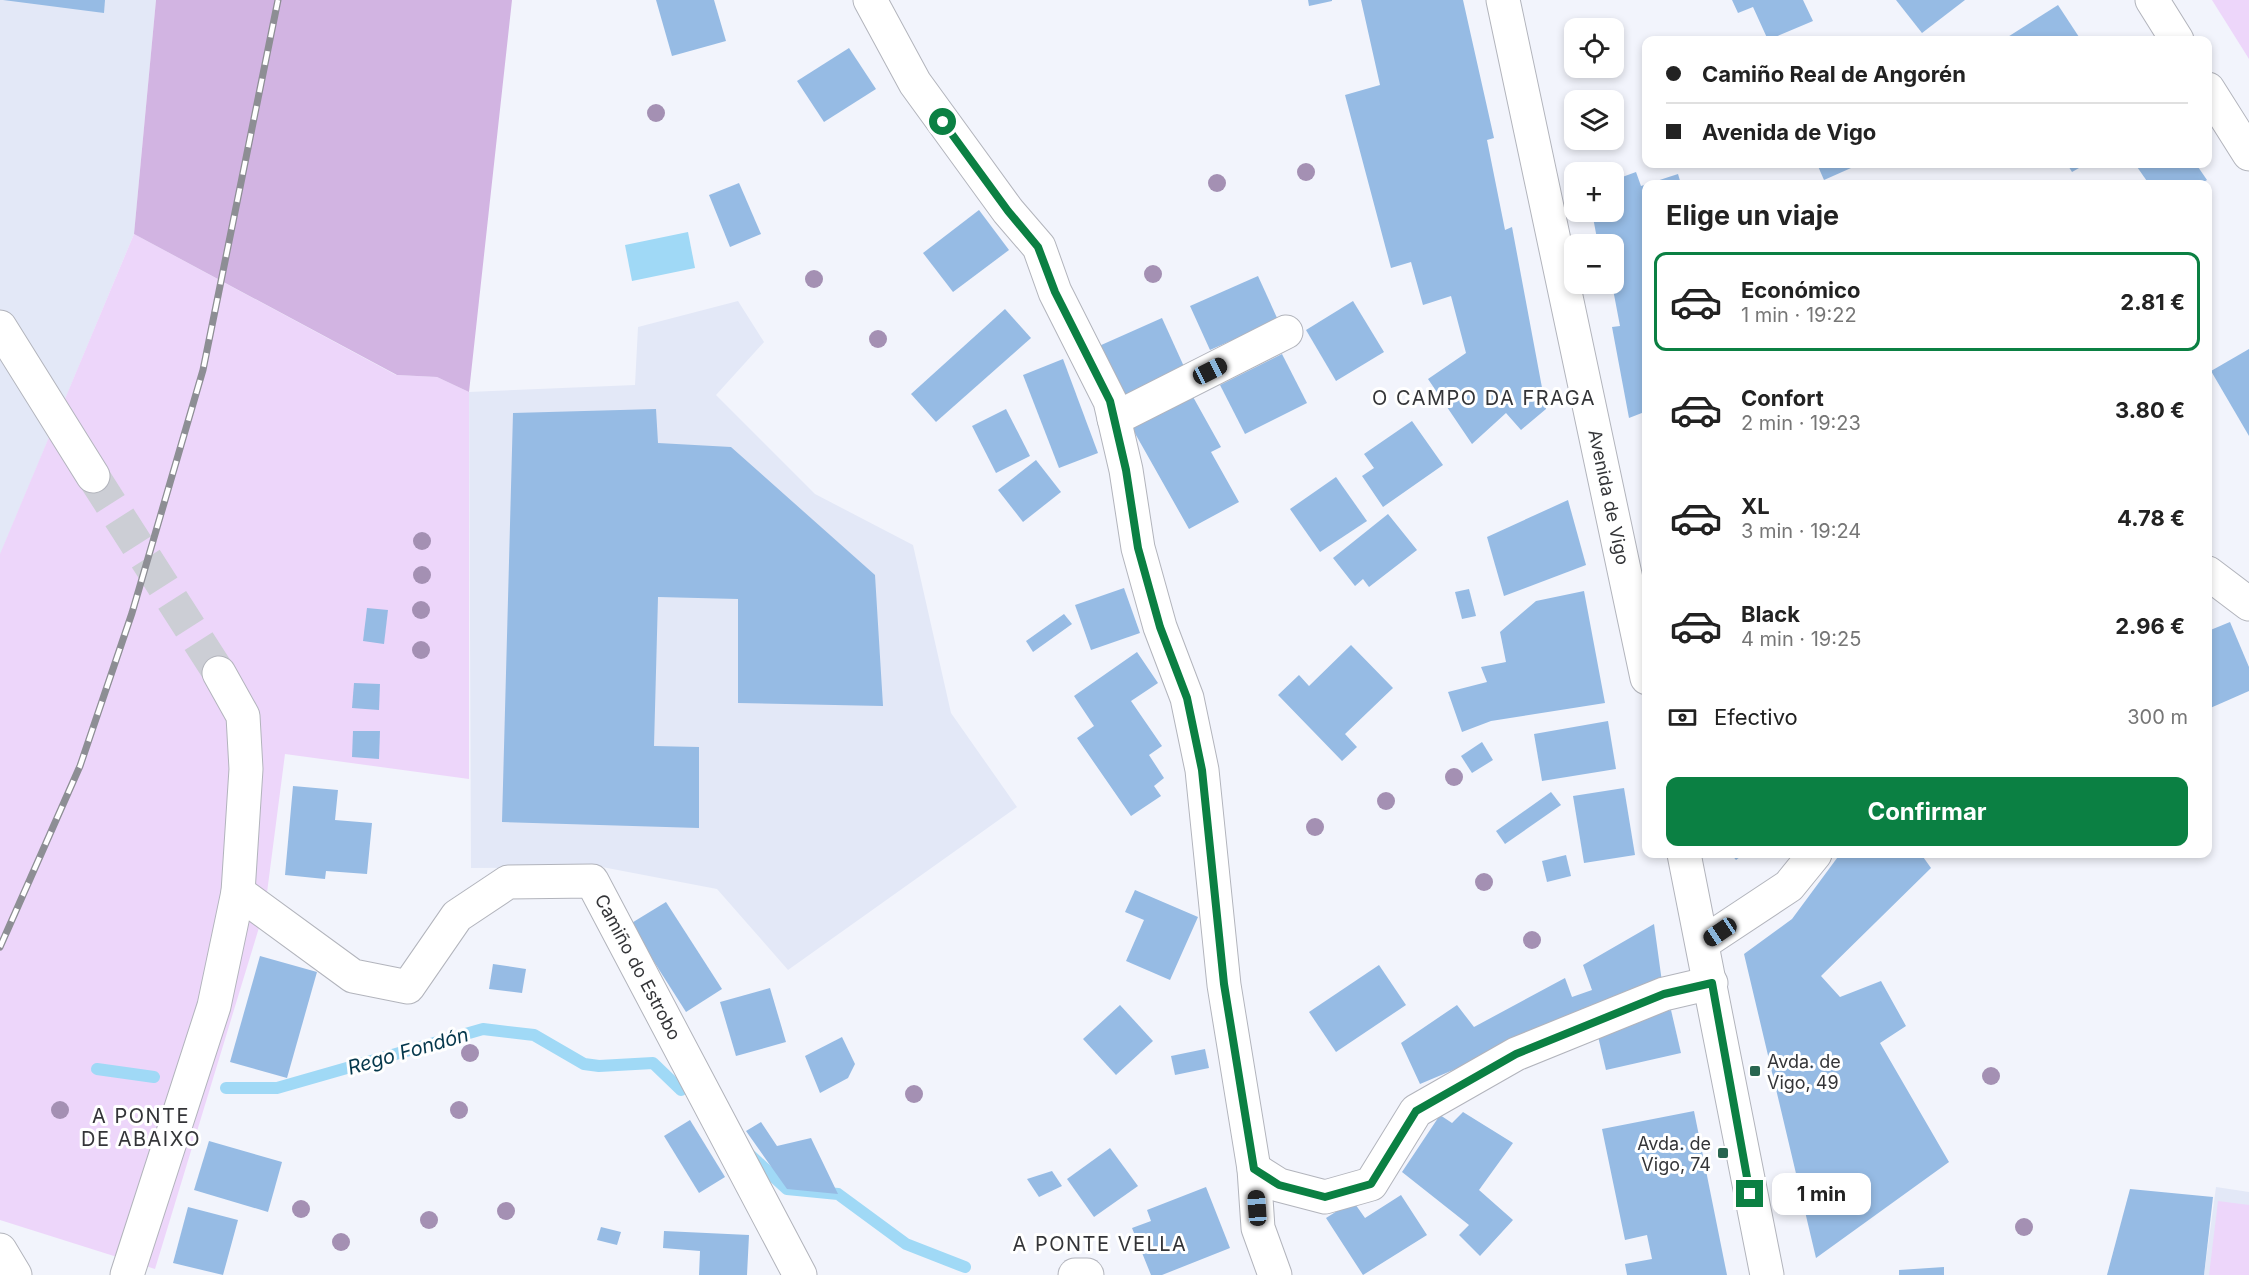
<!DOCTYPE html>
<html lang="es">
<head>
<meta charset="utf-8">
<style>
	:root { --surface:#fff; --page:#f2f2f2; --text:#222; --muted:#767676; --line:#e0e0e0; --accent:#0b8043 }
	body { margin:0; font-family:Inter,sans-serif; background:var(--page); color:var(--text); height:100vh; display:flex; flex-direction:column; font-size:22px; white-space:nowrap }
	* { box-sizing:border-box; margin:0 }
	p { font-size:20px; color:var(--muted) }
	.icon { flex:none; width:33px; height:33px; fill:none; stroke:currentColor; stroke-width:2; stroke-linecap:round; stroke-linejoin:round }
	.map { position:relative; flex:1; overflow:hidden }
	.drawer { position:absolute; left:1642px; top:180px; width:570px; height:678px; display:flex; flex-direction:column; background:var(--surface); border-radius:12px; box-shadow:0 3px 9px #0003 }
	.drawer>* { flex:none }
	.top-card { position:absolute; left:1642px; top:36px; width:570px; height:132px; border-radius:12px; box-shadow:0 3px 9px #0003; display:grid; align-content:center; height:132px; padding:0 24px; background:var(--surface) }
	.buttons { position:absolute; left:1564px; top:18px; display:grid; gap:12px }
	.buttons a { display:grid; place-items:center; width:60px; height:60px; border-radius:12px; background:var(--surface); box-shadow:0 3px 9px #0003; font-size:30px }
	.end { position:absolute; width:27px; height:27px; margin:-14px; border:8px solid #0b8043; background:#fff; box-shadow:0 0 0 3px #fff }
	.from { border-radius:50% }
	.bubble { position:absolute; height:42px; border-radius:12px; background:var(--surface); box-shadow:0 3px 9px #0003; font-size:20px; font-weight:700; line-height:42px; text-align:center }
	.car { position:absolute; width:18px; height:36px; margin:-18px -9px; border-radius:8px; box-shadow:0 0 4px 2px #0007; background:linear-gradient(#222 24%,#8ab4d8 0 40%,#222 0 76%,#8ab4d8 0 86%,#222 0) }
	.top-card b { display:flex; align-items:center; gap:21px; height:57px; font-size:22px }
	.top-card b+b { border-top:2px solid var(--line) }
	.top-card i { width:15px; height:15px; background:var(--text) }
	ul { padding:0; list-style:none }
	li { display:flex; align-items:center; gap:18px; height:99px; margin:0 12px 9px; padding:0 12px; border:3px solid transparent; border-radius:12px }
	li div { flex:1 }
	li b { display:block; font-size:22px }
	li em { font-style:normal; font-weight:700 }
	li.on { border-color:var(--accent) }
	li>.icon { width:54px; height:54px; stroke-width:1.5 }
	h2 { padding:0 24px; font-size:27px; line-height:72px }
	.pay { display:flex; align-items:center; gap:15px; height:66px; padding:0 24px; font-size:22px }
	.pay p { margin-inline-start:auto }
	.button { display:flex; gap:12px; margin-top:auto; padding:12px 24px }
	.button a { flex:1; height:69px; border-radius:12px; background:var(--accent); color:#fff; font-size:24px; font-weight:700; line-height:69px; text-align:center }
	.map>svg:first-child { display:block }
	.built { fill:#e3e8f7 }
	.green { fill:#edd6fa }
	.forest { fill:#d2b4e2 }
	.water { fill:#a0d9f6 }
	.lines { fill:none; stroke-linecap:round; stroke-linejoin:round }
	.stream { stroke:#a0d9f6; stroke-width:12 }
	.building { fill:#96bbe4 }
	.street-tunnel { stroke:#ccced5; stroke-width:33; stroke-dasharray:33 16; stroke-linecap:butt }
	.street-casing { stroke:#b2b4bc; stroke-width:35 }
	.secondary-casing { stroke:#b2b4bc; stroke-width:35 }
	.highway-casing { stroke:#b2b4bc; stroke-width:35 }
	.street { stroke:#fff; stroke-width:33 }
	.secondary { stroke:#fff; stroke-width:33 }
	.highway { stroke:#fff; stroke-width:33 }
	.rail-casing { stroke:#8d8e94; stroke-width:7 }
	.rail { stroke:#fff; stroke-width:4.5; stroke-dasharray:14; stroke-linecap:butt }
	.tree { fill:#a490b3 }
	.route { stroke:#0b8043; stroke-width:8 }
	.poi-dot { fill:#286550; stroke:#fff; stroke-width:2 }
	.labels { text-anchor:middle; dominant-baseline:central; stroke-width:6; stroke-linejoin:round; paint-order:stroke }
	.street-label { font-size:18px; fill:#343538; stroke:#fff }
	.poi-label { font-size:18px; fill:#343538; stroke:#fff; text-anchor:start }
	.neighbourhood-label { font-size:20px; letter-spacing:1.5px; fill:#343538; stroke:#fff }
	.water-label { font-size:20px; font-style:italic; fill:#05384c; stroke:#fff }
</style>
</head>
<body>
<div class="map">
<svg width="2249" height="1275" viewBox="0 0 2249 1275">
	<rect width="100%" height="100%" fill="#f2f4fc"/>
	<g class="built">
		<polygon points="0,0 156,0 134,234 0,555"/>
		<polygon points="738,301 764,342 716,395 815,494 913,545 951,713 1017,807 788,970 717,889 602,867 471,868 469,392 635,385 638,327"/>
		<polygon points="2216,1187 2249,1192 2249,1275 2204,1275"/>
	</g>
	<g class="green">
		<polygon points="2212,0 2249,0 2249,59"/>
		<polygon points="134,234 396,375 437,377 469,392 469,779 285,754 265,908 155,1269 0,1220 0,554"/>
		<polygon points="2218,1201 2249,1205 2249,1275 2209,1275"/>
	</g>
	<polygon class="forest" points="156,0 512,0 469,392 437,377 397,375 134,234"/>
	<polygon class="water" points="688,232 695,268 632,281 625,245"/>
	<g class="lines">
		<g class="stream">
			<polyline points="97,1069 154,1077"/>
			<polyline points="226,1088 277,1088 483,1029 534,1035 584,1064 599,1066 653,1063 681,1090"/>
			<polyline points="749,1154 787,1189 838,1194 906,1244 965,1267"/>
		</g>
	</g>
	<g class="building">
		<polygon points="3,0 105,0 104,13"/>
		<polygon points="656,0 714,0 726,41 672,56"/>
		<polygon points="1308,0 1332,0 1332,1 1309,6"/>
		<polygon points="1361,0 1463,0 1494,138 1487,140 1505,230 1512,227 1546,409 1521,430 1506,413 1472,444 1428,379 1466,353 1451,296 1423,305 1411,262 1391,268 1345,95 1380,85"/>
		<polygon points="1732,0 1803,0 1813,21 1768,40 1753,7 1738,13"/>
		<polygon points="1896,0 1965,0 1922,33"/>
		<polygon points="2058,5 2081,40 2003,40"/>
		<polygon points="849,48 876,89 824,122 797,81"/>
		<polygon points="1817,164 1860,164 1824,180"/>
		<polygon points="2067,164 2086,164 2072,172"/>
		<polygon points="2135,164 2196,164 2207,180 2200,184 2149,184"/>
		<polygon points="1636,172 1641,186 1678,174 1681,184 1647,184 1647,411 1629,418 1612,327 1620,326 1612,284 1614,284 1614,244 1598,244 1592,212 1614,212 1614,180"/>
		<polygon points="739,183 761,234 730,247 709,195"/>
		<polygon points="979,210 1009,250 953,292 923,253"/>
		<polygon points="1258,276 1278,320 1210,350 1190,306"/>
		<polygon points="1353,301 1384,352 1336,381 1306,330"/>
		<polygon points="1005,309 1031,338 936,422 911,394"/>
		<polygon points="1162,318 1186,371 1123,399 1099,346"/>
		<polygon points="2249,349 2249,436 2211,371"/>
		<polygon points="1282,354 1307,403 1245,434 1220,385"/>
		<polygon points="1063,359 1098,453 1059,468 1023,375"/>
		<polygon points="1192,395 1221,447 1211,452 1239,502 1189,529 1132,428"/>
		<polygon points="656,409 658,443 731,447 875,575 883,706 738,703 738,599 658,597 654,746 699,747 699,828 502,822 513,413"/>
		<polygon points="1006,409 1030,456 996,473 972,426"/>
		<polygon points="1412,421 1443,465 1383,507 1362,476 1374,468 1364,454"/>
		<polygon points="1036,460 1061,492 1023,522 998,490"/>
		<polygon points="1336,477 1367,521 1320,552 1290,509"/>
		<polygon points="1568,500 1586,565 1504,596 1487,537"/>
		<polygon points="1388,514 1417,550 1369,587 1363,579 1355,586 1333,558"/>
		<polygon points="1124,588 1140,633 1091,650 1075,605"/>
		<polygon points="1469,589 1476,616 1462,619 1455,592"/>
		<polygon points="1584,591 1605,703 1491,721 1462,732 1448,692 1487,682 1481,667 1506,662 1500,632 1536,601"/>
		<polygon points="367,608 388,610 384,644 363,641"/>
		<polygon points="1064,614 1072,624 1033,652 1026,641"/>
		<polygon points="2230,622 2249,667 2249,691 2208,709 2208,631"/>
		<polygon points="1351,645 1393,688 1345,734 1357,747 1342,761 1278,695 1299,675 1309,686"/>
		<polygon points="1137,652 1158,683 1131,701 1162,746 1149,755 1164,778 1154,786 1161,796 1131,816 1077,738 1094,726 1074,696"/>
		<polygon points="354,683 380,684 379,710 352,708"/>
		<polygon points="1608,721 1616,769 1542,781 1534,734"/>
		<polygon points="353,731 380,731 379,759 352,757"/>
		<polygon points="1482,742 1493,760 1472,773 1461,756"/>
		<polygon points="293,786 338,790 335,820 372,823 367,874 326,871 325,879 285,875"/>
		<polygon points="1624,788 1635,855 1584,863 1573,796"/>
		<polygon points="1551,792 1561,805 1505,844 1496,831"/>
		<polygon points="1731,854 1744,854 1736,860"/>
		<polygon points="1840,854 1921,854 1931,868 1821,976 1840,997 1881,981 1906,1026 1880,1043 1949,1162 1816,1258 1744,954 1792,919"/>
		<polygon points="1566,855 1571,876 1547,882 1542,861"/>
		<polygon points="1135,890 1198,917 1170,980 1126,961 1144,920 1125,912"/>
		<polygon points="666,902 722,989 686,1012 630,924"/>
		<polygon points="1654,924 1662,982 1420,1084 1401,1043 1457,1005 1474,1027 1565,978 1572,997 1592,990 1583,965"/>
		<polygon points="260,956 317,972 287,1078 230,1062"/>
		<polygon points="493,964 526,969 522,993 489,989"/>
		<polygon points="1379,965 1406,1005 1336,1052 1309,1012"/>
		<polygon points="770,988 786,1042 736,1056 720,1002"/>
		<polygon points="1120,1005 1153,1041 1116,1075 1083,1039"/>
		<polygon points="1671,1010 1681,1053 1606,1070 1596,1028"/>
		<polygon points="842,1037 855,1064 848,1078 820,1093 805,1056"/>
		<polygon points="1205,1049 1209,1068 1175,1075 1171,1056"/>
		<polygon points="1694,1111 1727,1275 1627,1275 1625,1264 1652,1259 1647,1235 1625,1240 1602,1129"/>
		<polygon points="1463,1112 1513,1143 1479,1190 1513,1220 1480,1256 1459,1235 1469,1225 1402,1172 1440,1115 1452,1123"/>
		<polygon points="690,1120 725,1177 699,1193 664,1136"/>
		<polygon points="761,1122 777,1146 811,1138 838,1194 787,1189 746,1131"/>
		<polygon points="209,1141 282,1162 268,1212 194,1190"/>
		<polygon points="1110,1148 1138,1186 1094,1217 1067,1179"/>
		<polygon points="1052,1171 1062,1186 1039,1197 1027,1179"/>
		<polygon points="1206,1187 1230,1248 1162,1275 1151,1275 1132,1228 1151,1221 1147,1210"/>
		<polygon points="2130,1189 2213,1197 2204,1275 2107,1275"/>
		<polygon points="1401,1195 1427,1235 1363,1275 1326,1218 1353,1201 1365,1218"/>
		<polygon points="188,1207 238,1220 223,1275 173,1263"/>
		<polygon points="601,1227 621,1232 617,1245 597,1240"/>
		<polygon points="664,1231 749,1235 747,1275 699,1275 700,1251 663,1248"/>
		<polygon points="1944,1267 1944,1275 1899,1275 1899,1270"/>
	</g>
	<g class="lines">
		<polyline class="street-tunnel" points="93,476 219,673"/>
		<g class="street-casing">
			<g id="street">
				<polyline points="870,0 915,83 1008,211 1039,247 1055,292 1110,401 1126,470 1138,548 1160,627 1187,698 1202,770 1224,985 1254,1169 1258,1228 1275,1275"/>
				<polyline points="0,327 93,476"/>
				<polyline points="1114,419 1286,332"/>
				<polyline points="2208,573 2249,604"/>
				<polyline points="238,892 353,976 408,987 457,916 508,882 592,881 800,1275"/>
				<polyline points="1703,943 1789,886 1815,854"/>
				<polyline points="1254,1169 1279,1185 1325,1197 1371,1184 1416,1111 1516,1054 1664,994 1711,983"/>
				<polyline points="0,1250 15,1275"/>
				<polyline points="127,1275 214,1006 238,892 246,769 243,716 219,673"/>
				<polyline points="1075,1275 1087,1275"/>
			</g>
		</g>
		<g class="secondary-casing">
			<g id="secondary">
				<polyline points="1503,0 1647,678"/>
				<polyline points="1684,854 1767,1275"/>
			</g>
		</g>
		<g class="highway-casing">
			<g id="highway">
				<polyline points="2152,0 2177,40"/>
				<polyline points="2208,89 2249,154"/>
			</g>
		</g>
		<use href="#street" class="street"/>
		<use href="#secondary" class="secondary"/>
		<use href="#highway" class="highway"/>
		<g class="rail-casing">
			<polyline id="rail" points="0,947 80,766 132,613 203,370 278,0"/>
		</g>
		<use href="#rail" class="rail"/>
	</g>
	<g class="tree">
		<circle cx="656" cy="113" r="9"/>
		<circle cx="1306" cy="172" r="9"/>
		<circle cx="1217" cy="183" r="9"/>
		<circle cx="1153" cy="274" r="9"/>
		<circle cx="814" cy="279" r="9"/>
		<circle cx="878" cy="339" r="9"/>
		<circle cx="422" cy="541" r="9"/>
		<circle cx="422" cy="575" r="9"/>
		<circle cx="421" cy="610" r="9"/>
		<circle cx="421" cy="650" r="9"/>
		<circle cx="1454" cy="777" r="9"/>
		<circle cx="1386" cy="801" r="9"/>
		<circle cx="1315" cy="827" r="9"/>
		<circle cx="1484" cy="882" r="9"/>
		<circle cx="1532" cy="940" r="9"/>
		<circle cx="470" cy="1053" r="9"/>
		<circle cx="1991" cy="1076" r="9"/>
		<circle cx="914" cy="1094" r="9"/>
		<circle cx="60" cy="1110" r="9"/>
		<circle cx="459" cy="1110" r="9"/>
		<circle cx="301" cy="1209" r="9"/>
		<circle cx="506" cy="1211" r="9"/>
		<circle cx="429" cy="1220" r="9"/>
		<circle cx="2024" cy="1227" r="9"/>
		<circle cx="341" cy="1242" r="9"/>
	</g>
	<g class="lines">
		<polyline class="route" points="943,122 1008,211 1038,247 1055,292 1110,401 1126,470 1138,548 1160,627 1187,698 1202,770 1224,984 1254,1169 1279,1185 1325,1197 1371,1184 1416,1111 1516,1054 1664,994 1712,983 1750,1194"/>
	</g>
	<g class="poi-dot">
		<rect x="1749" y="1065" width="12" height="12" rx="3"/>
		<rect x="1717" y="1147" width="12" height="12" rx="3"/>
	</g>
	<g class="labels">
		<g class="street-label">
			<text transform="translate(1609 497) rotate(78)">Avenida de Vigo</text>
			<text transform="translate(638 967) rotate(62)">Camiño do Estrobo</text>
		</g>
		<g class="poi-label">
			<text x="1767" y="1061">Avda. de<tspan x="1767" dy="21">Vigo, 49</tspan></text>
			<text x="1711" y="1143" text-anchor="end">Avda. de<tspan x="1711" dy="21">Vigo, 74</tspan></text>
		</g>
		<g class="neighbourhood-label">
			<text x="1484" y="398">O CAMPO DA FRAGA</text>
			<text x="141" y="1116">A PONTE<tspan x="141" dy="23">DE ABAIXO</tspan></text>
			<text x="1100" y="1244">A PONTE VELLA</text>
		</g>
		<g class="water-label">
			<text transform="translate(408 1051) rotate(-16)">Rego Fondón</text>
		</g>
	</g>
</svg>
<div class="buttons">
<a><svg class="icon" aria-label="locate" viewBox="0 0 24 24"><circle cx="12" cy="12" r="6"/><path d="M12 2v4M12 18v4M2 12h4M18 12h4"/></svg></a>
<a><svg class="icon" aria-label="layers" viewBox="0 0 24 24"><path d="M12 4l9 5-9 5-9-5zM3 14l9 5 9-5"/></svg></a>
<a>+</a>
<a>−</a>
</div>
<i class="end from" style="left:943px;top:122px"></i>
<i class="end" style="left:1750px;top:1194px"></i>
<div class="bubble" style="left:1772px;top:1173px;width:99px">1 min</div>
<i class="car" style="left:1210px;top:371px;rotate:63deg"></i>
<i class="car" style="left:1720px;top:932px;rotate:236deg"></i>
<i class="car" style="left:1257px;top:1208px;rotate:356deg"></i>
<div class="top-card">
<b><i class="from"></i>Camiño Real de Angorén</b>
<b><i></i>Avenida de Vigo</b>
</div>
<section class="drawer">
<h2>Elige un viaje</h2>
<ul>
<li class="on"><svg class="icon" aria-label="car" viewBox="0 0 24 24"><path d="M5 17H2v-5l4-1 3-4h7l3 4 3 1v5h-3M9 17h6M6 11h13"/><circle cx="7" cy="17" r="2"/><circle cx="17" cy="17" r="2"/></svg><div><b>Económico</b><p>1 min · 19:22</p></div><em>2.81 €</em></li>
<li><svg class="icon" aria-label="car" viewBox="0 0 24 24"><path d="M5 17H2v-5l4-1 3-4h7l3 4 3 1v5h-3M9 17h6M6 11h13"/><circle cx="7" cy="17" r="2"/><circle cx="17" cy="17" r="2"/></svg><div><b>Confort</b><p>2 min · 19:23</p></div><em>3.80 €</em></li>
<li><svg class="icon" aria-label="car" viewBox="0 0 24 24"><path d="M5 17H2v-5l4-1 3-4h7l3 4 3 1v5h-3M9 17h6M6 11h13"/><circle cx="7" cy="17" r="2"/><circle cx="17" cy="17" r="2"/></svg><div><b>XL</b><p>3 min · 19:24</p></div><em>4.78 €</em></li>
<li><svg class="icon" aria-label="car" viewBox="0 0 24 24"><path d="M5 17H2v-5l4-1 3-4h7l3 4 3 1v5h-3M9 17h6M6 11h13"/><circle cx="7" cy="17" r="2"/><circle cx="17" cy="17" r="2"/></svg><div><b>Black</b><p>4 min · 19:25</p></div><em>2.96 €</em></li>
</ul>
<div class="pay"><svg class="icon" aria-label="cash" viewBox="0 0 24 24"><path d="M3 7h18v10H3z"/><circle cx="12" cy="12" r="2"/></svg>Efectivo<p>300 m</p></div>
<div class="button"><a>Confirmar</a></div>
</section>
</div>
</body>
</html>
